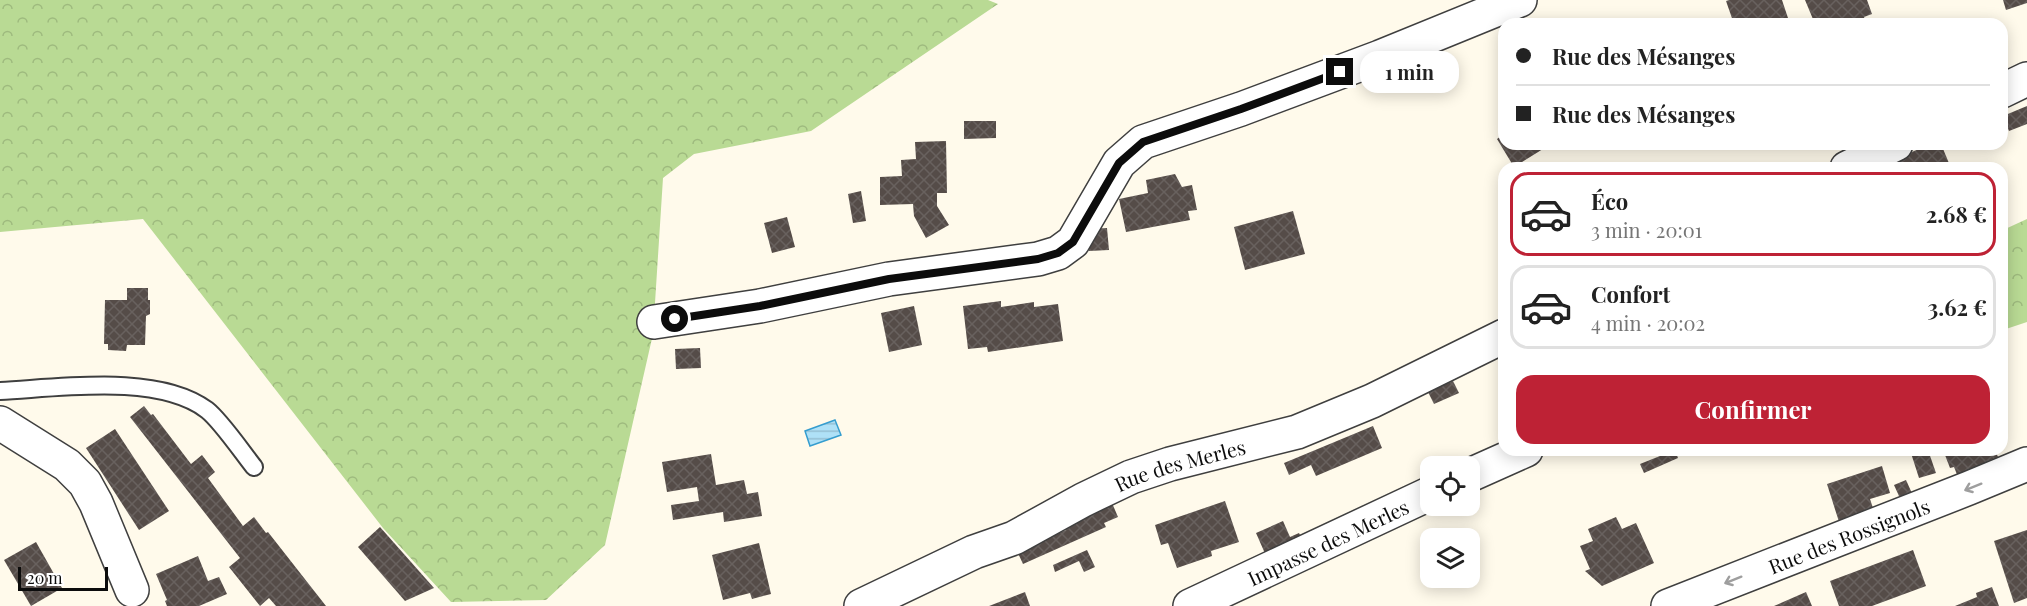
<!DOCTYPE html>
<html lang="fr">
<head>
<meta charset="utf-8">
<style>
	:root { --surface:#fff; --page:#f6f6f6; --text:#222; --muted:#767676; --line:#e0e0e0; --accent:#be2235 }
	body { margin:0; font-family:"Playfair Display",serif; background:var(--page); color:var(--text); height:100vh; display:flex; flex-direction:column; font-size:22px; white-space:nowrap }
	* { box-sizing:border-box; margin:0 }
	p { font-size:20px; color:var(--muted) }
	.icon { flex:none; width:33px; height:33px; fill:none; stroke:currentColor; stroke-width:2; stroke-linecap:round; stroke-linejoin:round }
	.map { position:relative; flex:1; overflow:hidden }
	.sheet { position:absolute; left:1498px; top:162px; width:510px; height:294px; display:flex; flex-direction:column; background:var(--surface); border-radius:18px; box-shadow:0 3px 15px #0003 }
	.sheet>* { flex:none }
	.hud { position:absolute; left:1498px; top:18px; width:510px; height:132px; border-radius:18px; box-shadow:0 3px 15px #0003; display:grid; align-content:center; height:132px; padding:0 18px; background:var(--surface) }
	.buttons { position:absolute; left:1420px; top:456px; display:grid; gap:12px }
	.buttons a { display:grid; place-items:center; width:60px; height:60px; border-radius:12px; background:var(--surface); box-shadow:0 3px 15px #0003; font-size:30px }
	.scale { position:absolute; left:18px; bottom:15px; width:90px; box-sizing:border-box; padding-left:6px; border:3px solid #0c0c0c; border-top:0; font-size:16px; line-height:21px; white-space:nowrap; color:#0c0c0c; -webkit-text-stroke:4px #fff; paint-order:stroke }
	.end { position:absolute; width:27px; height:27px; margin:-14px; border:8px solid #0c0c0c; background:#fff; box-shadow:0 0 0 3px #fff }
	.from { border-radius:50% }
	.bubble { position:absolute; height:42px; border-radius:18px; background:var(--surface); box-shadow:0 3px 15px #0003; font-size:20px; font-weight:700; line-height:42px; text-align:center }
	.hud b { display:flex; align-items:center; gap:21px; height:57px; font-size:22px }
	.hud b+b { border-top:2px solid var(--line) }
	.hud i { width:15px; height:15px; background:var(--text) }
	ul { padding:10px 0 0; list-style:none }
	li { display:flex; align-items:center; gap:18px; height:84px; margin:0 12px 9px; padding:0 6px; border:3px solid var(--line); border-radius:18px }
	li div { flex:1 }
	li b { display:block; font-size:22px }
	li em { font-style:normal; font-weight:700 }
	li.active { border-color:var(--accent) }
	li>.icon { width:54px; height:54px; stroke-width:1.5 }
	.button { display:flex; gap:12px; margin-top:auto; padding:12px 18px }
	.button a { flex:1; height:69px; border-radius:18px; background:var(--accent); color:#fff; font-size:24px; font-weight:700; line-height:69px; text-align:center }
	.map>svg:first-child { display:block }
	.forest { fill:url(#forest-crowns) }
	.water { fill:url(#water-rules); stroke:#359dcf; stroke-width:1.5 }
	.building { fill:url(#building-cross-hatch) }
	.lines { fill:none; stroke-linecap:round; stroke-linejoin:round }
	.service-casing { stroke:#3f3f3f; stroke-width:20 }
	.minor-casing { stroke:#3f3f3f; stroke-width:36 }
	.service { stroke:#fff; stroke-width:16 }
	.minor { stroke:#fff; stroke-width:33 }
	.oneway { stroke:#9e9e9e }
	.route { stroke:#0c0c0c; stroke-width:8 }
	.labels { text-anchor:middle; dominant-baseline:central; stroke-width:6; stroke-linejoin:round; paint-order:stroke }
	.street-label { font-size:20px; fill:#0c0c0c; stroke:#fff }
</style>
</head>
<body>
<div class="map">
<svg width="2027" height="606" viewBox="0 0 2027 606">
	<defs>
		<pattern id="forest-crowns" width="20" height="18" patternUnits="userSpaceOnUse" patternTransform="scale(1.5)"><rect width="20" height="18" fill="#b9da94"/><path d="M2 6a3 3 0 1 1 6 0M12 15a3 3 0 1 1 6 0" fill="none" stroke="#9eba7e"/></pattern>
		<pattern id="water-rules" width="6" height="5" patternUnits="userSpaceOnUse" patternTransform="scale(1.5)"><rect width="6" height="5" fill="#afe1f7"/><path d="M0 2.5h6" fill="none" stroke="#95c0d3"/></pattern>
		<pattern id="building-cross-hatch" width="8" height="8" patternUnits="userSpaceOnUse" patternTransform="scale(1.5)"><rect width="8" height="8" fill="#554c48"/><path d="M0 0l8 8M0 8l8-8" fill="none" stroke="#68615e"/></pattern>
	</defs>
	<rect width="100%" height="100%" fill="#fffaeb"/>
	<g class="forest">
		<polygon points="0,0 988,0 998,4 811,131 694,154 663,178 653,334 605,545 546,600 451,602 383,528 143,219 0,232"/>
		<polygon points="2027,219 2027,322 2003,330 2003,230"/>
	</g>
	<polygon class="water" points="835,420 841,435 810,446 805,431"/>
	<g class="building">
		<polygon points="1729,0 1782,0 1790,24 1734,24 1726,1"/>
		<polygon points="1805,0 1867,0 1872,14 1864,17 1867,24 1815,24"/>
		<polygon points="2003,0 2027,0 2027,3 2006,10"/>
		<polygon points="2027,106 2027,124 2009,131 2003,116"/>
		<polygon points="964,121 996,121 996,138 964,139"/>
		<polygon points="1504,134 1504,144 1551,144 1514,167 1497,139"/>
		<polygon points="946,141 947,193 937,193 937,206 949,225 926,238 914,216 913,204 880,205 880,177 902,176 901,160 916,159 915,142"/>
		<polygon points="1931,144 1941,144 1951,168 1899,168 1895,159"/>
		<polygon points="1175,174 1182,187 1192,185 1197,210 1188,211 1190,220 1126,232 1119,199 1148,193 1146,180"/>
		<polygon points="861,191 866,221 853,223 848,194"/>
		<polygon points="1293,211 1305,254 1245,270 1234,227"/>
		<polygon points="787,217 795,247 772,253 764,223"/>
		<polygon points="1107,228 1109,250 1089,251 1087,229"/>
		<polygon points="127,288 148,288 148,300 150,300 150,314 146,316 145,345 127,345 126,351 108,350 108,344 104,344 105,300 127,300"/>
		<polygon points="1001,301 1001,307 1034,302 1034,307 1058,304 1063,341 988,352 987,347 968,349 963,306"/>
		<polygon points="914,306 922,345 889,352 881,313"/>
		<polygon points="700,348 701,368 676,369 675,349"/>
		<polygon points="1453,381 1459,393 1434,404 1428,392"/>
		<polygon points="144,406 151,415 153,414 191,464 202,455 215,472 208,478 243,526 254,517 266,533 268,532 326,606 276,606 269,598 260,606 229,567 240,558 130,417"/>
		<polygon points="1373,426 1382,448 1316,476 1311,465 1289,475 1284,463"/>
		<polygon points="115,429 169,511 139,530 86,448"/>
		<polygon points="1675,450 1678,458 1644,473 1640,464"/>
		<polygon points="1910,450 1928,450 1936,473 1919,478"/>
		<polygon points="1943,450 1995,450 1998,457 1988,461 1991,470 1960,482 1954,467 1950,468"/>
		<polygon points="711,454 716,485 744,480 747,494 758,492 762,516 724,522 723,512 673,520 671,505 699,501 697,487 667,492 662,462"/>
		<polygon points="1882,466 1890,493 1870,499 1875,514 1840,525 1827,484"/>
		<polygon points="1906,480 1915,500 1903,505 1894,485"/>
		<polygon points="1225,501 1239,542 1211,551 1212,556 1177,568 1168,543 1161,545 1155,525"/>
		<polygon points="1112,503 1118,517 1104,523 1106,527 1023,564 1017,551 1066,530 1064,525"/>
		<polygon points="1616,517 1622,529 1636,523 1654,563 1602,586 1585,571 1590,569 1580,546 1593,541 1588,529"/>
		<polygon points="1283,521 1290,537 1299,533 1303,541 1267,558 1256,533"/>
		<polygon points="380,527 434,588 405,601 358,547"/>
		<polygon points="2027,530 2027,598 2014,603 1994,541"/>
		<polygon points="36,542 62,588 31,606 4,560"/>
		<polygon points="759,543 771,594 752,599 750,593 723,600 712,555"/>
		<polygon points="1087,550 1095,567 1084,572 1079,561 1055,572 1053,565"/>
		<polygon points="1913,550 1926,586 1872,606 1839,606 1830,581"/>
		<polygon points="198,556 208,581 219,577 227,594 199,606 167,606 165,601 167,600 156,574"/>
		<polygon points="1992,587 1999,606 1955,606 1977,597 1976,593"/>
		<polygon points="1025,592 1030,606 989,606"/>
		<polygon points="1806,592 1812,606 1774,606"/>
	</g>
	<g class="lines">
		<g class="service-casing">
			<path id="service" d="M0 391C59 388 158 373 207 410 221 421 242 452 254 467"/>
		</g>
		<g class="minor-casing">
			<g id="minor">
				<polyline points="2002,91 2027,79"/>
				<polyline points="1847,168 1896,144"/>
				<polyline points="654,322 760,306 889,279 1038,259 1058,253 1073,242 1119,163 1143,142 1241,109 1380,57 1520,0"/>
				<polyline points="0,423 67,465 85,483 96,503 132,590"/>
				<polyline points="1470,475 1526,450"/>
				<path id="s1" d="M861 606 974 552 1014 538 1083 500 1131 477 1170 464 1297 432 1372 401 1504 336"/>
				<path id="s2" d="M1190 606 1431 493"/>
				<path id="s3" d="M1668 606 1969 488 2027 464"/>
			</g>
		</g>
		<use href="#service" class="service"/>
		<use href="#minor" class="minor"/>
	</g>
	<defs><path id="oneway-shaft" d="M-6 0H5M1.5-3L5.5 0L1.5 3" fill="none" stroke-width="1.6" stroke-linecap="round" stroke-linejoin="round" transform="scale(1.5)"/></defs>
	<g class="oneway">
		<use href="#oneway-shaft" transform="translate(1973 487) rotate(158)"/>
		<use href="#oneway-shaft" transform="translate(1733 580) rotate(158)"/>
	</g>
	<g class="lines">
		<polyline class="route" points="675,319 760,306 889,279 1038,259 1058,253 1073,242 1119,163 1143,142 1241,109 1340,72"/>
	</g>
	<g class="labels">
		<g class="street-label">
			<text stroke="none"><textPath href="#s1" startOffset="350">Rue des Merles</textPath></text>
			<text stroke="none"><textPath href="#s3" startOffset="194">Rue des Rossignols</textPath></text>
			<text stroke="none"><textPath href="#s2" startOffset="152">Impasse des Merles</textPath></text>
		</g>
	</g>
</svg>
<div class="buttons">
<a><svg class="icon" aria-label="locate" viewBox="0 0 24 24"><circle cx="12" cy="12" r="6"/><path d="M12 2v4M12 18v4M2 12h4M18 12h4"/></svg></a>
<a><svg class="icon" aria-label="layers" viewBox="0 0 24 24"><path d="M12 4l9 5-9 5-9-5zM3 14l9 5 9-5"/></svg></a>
</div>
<div class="scale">20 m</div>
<i class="end from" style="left:675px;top:319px"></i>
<i class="end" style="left:1340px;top:72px"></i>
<div class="bubble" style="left:1360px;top:51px;width:99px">1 min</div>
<div class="hud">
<b><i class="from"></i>Rue des Mésanges</b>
<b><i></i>Rue des Mésanges</b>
</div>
<section class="sheet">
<ul>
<li class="active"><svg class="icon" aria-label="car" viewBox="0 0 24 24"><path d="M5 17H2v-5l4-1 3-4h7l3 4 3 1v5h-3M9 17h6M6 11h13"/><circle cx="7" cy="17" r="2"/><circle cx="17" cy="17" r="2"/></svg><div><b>Éco</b><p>3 min · 20:01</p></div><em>2.68 €</em></li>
<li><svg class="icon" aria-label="car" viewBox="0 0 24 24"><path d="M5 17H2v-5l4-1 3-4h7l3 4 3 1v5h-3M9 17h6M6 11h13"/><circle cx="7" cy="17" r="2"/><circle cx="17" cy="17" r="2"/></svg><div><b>Confort</b><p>4 min · 20:02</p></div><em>3.62 €</em></li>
</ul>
<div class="button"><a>Confirmer</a></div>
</section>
</div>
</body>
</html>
